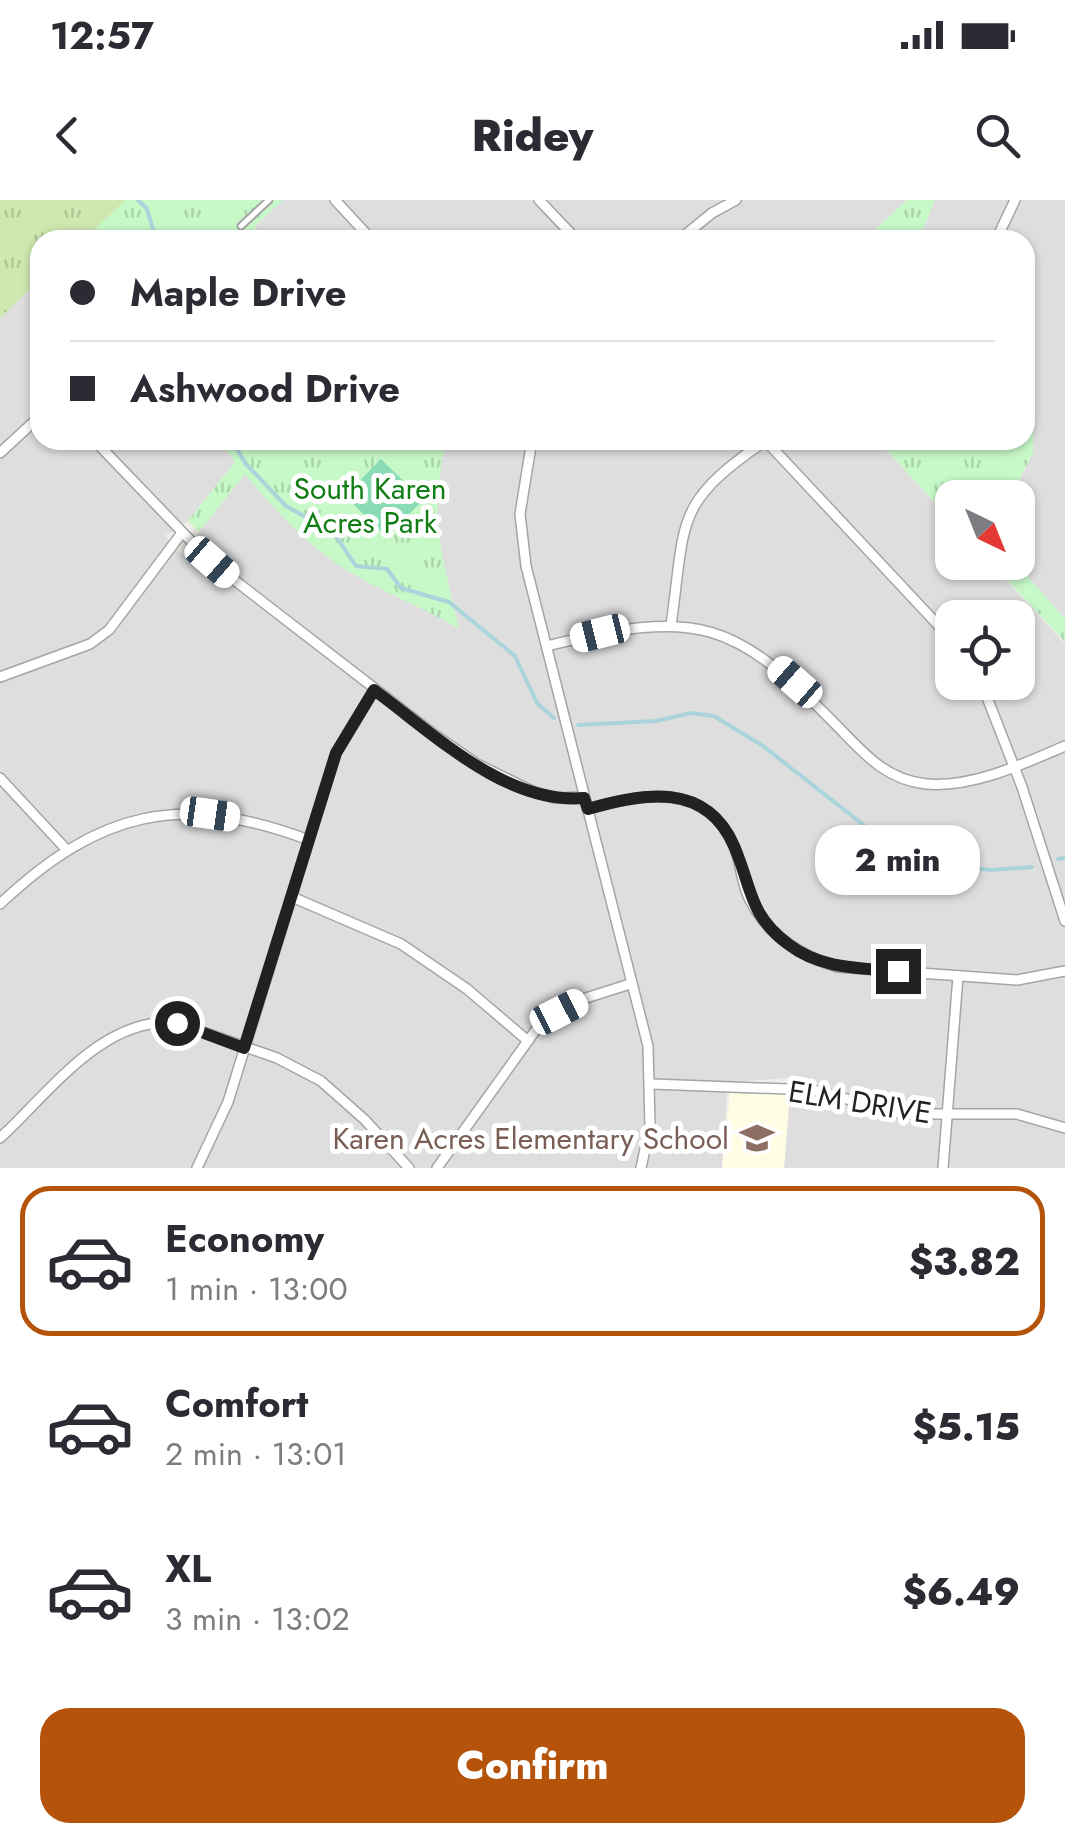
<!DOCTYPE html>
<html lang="en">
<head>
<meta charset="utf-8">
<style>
	:root { --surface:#fff; --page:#f7f7f7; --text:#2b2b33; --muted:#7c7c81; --line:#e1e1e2; --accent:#b45309 }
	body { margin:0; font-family:Jost,sans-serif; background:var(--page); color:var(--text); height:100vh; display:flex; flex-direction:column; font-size:38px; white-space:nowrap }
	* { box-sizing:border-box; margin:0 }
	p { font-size:32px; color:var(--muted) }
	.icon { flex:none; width:55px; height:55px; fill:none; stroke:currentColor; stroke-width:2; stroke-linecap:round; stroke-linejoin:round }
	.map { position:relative; height:968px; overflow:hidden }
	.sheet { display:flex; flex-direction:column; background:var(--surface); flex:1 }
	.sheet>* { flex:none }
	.top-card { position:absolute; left:30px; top:30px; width:1005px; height:220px; border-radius:30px; box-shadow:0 2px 8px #0004; display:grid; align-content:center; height:220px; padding:0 40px; background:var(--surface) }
	.needle { width:65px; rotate:137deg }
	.tools { position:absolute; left:935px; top:280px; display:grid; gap:20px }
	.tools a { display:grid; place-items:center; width:100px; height:100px; border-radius:20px; background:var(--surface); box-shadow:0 2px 8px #0004; font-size:50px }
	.end { position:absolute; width:45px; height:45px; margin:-22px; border:12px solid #212121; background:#fff; box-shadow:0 0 0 5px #fff }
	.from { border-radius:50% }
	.bubble { position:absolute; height:70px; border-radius:30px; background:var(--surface); box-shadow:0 2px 8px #0004; font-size:32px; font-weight:800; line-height:70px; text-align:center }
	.car { position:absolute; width:30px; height:60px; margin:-30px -15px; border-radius:12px; box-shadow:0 0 8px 2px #0007; background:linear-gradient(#fff 24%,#345 0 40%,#fff 0 76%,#345 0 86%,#fff 0) }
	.top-card b { display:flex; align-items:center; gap:35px; height:95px; font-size:38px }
	.top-card b+b { border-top:2px solid var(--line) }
	.top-card i { width:25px; height:25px; background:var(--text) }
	ul { padding:18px 0 0; list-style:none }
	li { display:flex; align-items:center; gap:30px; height:150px; margin:0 20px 15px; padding:0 20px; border:5px solid transparent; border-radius:30px }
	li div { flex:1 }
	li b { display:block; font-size:38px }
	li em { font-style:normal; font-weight:800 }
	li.active { border-color:var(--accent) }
	li>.icon { width:90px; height:90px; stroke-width:1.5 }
	.button { display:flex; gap:20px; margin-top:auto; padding:20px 40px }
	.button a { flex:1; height:115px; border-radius:30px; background:var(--accent); color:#fff; font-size:40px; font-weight:800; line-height:115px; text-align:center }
	.status { display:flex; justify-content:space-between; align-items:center; height:70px; padding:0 50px; background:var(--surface); direction:ltr }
	.status svg { height:28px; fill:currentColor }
	header { display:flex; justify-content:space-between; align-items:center; height:130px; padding:0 40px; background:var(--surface); font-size:45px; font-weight:800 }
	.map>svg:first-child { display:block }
	.residential { fill:#dfdede; fill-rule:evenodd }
	.education { fill:#fefce3 }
	.grass { fill:url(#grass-tufts) }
	.park { fill:url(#park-tufts) }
	.pitch { fill:#89dcb6 }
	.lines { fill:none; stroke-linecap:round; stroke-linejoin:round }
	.stream { stroke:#aad4dc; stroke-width:4 }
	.lane-casing { stroke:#a5a5a5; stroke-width:9 }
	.street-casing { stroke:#a5a5a5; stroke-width:12 }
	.lane { stroke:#fff; stroke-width:5 }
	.street { stroke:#fff; stroke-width:9 }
	.route { stroke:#212121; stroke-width:12 }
	.labels { text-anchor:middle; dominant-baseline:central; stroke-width:10; stroke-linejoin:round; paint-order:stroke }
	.park-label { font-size:30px; fill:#107d12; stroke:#fff }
	.street-label { font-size:30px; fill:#212121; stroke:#fff }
	.education-label { font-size:30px; fill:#785e54; stroke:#fff; text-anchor:end }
</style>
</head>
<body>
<div class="status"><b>12:57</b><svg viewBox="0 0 49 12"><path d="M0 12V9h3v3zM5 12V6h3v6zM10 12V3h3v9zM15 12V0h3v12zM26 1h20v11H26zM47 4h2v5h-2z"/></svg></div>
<header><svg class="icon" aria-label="back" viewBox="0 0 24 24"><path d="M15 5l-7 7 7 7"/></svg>Ridey<svg class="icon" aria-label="search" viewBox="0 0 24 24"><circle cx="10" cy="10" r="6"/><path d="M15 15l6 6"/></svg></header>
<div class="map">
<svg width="1065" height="968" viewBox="0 0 1065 968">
	<defs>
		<pattern id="grass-tufts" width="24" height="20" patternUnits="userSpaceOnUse" patternTransform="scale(2.5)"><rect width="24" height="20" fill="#cfe8b0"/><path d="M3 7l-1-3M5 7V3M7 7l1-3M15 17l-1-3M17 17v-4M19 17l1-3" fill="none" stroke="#b1c797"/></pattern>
		<pattern id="park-tufts" width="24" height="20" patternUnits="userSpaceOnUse" patternTransform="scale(2.5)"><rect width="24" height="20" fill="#c7f8c8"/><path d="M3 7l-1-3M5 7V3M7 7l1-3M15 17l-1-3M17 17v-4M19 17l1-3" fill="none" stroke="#abd4ac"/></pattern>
	</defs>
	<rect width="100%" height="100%" fill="#f1ede8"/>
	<g class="residential">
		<path d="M0 0H126L83 40H40V240H219L236 261 188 321 165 336 186 358 199 332 245 273 376 386 408 399 458 428 436 329 438 278 446 240H877L952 322V362L990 363 1065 444V968H784L789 878 728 882 722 968H0ZM952 418H1018V482H952Z"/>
		<polygon points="283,0 907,0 864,40 264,40 253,28"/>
		<polygon points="935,0 1065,0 1065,419 1016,363 1018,298 1011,297 1033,252 1034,202 1025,196 1025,40 919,40"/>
	</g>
	<polygon class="education" points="730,893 790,894 784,968 722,968"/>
	<polygon class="grass" points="0,0 126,0 83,40 40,40 40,80 0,118"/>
	<g class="park">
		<polygon points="126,0 283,0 254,27 264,40 83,40"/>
		<polygon points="907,0 935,0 919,40 864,40"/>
		<polygon points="1025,196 1034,202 1033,252 1011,297 952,298 952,321 877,240 896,240 904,248 1025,240"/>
		<path d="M219 240H446C428 322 442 351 459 429 423 407 384 393 348 371 307 346 275 310 245 274L199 332 188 321 235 262Z"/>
		<polygon points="991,363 1016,363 1065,419 1065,442"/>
	</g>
	<polygon class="pitch" points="381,259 423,300 387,337 345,296"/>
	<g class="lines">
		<g class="stream">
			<polyline points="138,0 147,9 156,40"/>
			<polyline points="232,240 245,263 286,306 333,332 356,366 387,369 401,388 449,402 515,456 537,503 554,518"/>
			<polyline points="578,525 656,521 691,513 714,516 763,546 907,659 990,670 1032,667"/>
			<polyline points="1058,659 1065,658"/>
		</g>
		<g class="lane-casing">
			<polyline id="lane" points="241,26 269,0"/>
		</g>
		<g class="street-casing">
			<g id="street">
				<polyline points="335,0 372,40"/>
				<polyline points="539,0 577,40"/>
				<polyline points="679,40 712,13 736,0"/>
				<polyline points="996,40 1015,0"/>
				<polyline points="94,240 211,362 435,535 477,564 532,591 554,598 584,597"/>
				<polyline points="532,240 520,314 526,366 648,846 650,926 641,968"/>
				<polyline points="765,240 952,440"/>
				<polyline points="0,253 40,216"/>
				<path d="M671 425C686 320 673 304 765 241"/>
				<path d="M547 446C700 408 734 419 844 533 868 558 889 580 926 584 972 588 1023 564 1065 546"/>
				<polyline points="0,477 90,444 109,430 181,334"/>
				<polyline points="981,482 1022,587 1065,721"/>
				<polyline points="0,578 65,648"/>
				<path d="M587 609C643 594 706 581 734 646 741 663 741 682 749 698 767 735 799 755 837 767L1017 780 1065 771"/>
				<polyline points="292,697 401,744 467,789 528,841"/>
				<path d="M0 704C100 610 180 592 309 640"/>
				<polyline points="652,884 814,890 901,914 1017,914 1065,928"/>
				<path d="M0 938C49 893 104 815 177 823L277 858 321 881 365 920 409 968"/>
				<polyline points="197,968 228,902 336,553 374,490"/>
				<polyline points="437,968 535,831 586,798 630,784"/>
				<polyline points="943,968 958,776"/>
			</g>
		</g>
		<use href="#lane" class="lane"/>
		<use href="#street" class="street"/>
	</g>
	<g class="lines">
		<path class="route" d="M177 823 244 848 336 553 374 490C433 533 506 605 584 598L588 609C642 593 706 581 734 646 752 687 748 714 788 744 820 769 859 768 898 771"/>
	</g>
	<defs>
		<g id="school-bare" transform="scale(2.7)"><path d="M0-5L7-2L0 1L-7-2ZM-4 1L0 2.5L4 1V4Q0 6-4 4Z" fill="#8d6e63" stroke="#fff" stroke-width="2.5" paint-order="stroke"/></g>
	</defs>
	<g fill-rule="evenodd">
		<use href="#school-bare" x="757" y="938"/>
	</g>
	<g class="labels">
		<g class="park-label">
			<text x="370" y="288">South Karen<tspan x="370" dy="34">Acres Park</tspan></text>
		</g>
		<g class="street-label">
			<text transform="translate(860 902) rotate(9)">ELM DRIVE</text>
		</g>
		<g class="education-label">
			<text x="729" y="938">Karen Acres Elementary School</text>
		</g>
	</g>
</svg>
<div class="tools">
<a><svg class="needle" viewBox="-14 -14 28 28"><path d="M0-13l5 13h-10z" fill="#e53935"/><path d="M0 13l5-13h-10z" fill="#7c7c81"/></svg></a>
<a><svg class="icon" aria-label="locate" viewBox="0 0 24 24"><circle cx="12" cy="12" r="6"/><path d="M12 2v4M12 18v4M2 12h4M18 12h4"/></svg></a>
</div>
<i class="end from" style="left:177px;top:823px"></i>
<i class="end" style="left:898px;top:771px"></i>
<div class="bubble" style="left:815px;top:625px;width:165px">2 min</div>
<i class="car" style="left:212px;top:362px;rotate:131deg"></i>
<i class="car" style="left:600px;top:433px;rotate:256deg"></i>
<i class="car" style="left:795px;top:482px;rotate:311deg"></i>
<i class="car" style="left:210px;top:614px;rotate:98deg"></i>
<i class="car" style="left:559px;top:812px;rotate:63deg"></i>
<div class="top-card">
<b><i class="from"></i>Maple Drive</b>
<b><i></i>Ashwood Drive</b>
</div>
</div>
<section class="sheet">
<ul>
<li class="active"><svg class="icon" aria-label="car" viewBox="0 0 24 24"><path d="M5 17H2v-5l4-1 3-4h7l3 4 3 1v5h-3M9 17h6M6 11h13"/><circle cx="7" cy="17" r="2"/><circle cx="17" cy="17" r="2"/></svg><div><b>Economy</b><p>1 min · 13:00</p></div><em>$3.82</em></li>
<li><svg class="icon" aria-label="car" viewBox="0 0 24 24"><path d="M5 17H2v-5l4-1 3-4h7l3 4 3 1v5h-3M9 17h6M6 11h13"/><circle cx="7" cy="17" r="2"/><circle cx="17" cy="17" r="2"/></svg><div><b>Comfort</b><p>2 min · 13:01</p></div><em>$5.15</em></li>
<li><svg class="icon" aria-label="car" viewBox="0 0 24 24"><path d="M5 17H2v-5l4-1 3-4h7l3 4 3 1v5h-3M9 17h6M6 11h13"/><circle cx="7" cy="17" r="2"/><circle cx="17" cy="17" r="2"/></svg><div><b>XL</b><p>3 min · 13:02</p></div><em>$6.49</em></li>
</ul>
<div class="button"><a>Confirm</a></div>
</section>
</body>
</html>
